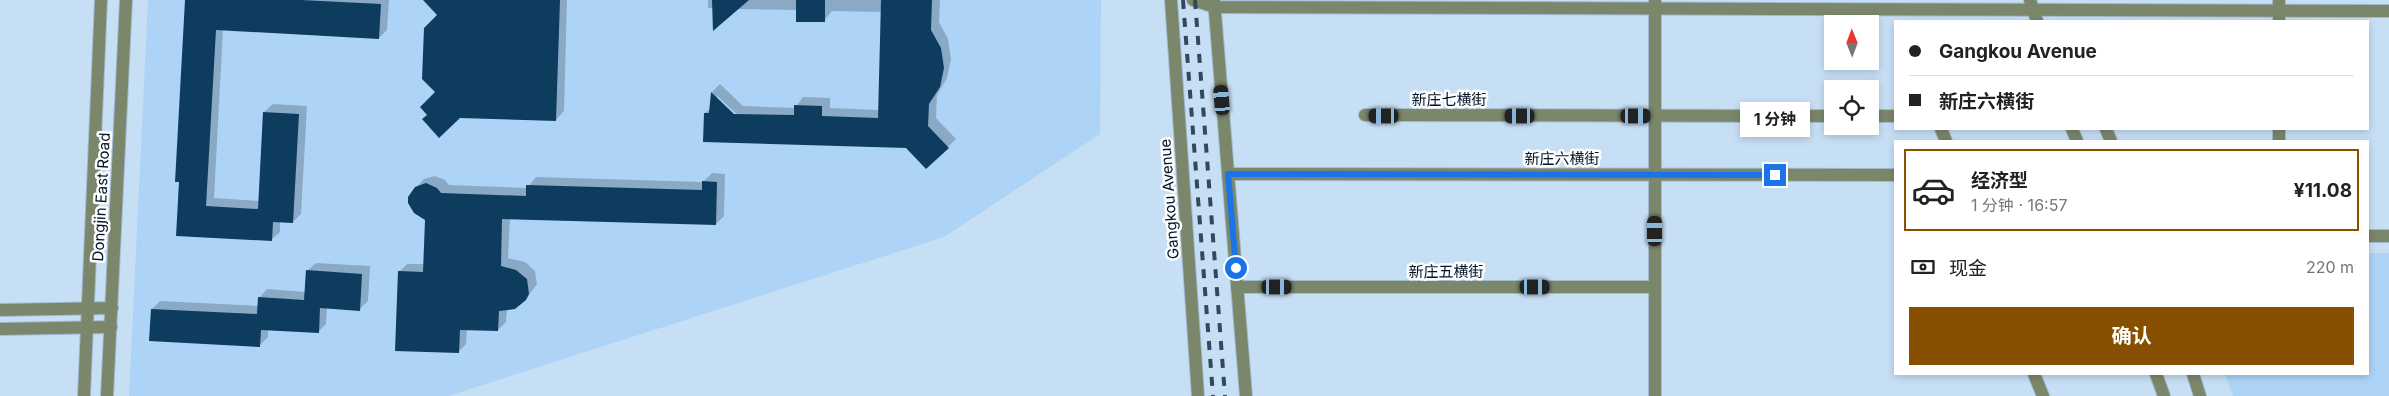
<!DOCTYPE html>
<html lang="zh">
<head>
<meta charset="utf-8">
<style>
	:root { --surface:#fff; --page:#f2f2f2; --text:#222; --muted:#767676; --line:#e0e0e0; --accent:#875000 }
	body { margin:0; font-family:Inter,"Noto Sans SC",sans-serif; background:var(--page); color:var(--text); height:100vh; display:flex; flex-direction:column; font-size:19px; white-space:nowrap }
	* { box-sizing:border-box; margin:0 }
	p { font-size:16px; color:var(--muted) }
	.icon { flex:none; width:28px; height:28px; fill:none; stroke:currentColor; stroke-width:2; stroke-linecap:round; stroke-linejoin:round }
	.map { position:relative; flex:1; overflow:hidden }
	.side { position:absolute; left:1894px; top:140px; width:475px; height:235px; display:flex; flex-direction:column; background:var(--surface); border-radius:0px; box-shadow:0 2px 8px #0003 }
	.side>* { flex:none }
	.top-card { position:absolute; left:1894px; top:20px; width:475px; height:110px; border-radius:0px; box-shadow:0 2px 8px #0003; display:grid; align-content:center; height:110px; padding:0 15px; background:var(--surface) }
	.needle { width:32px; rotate:359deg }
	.controls { position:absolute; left:1824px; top:15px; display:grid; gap:10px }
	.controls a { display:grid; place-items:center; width:55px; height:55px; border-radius:0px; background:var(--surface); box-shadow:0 2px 8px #0003; font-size:25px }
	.end { position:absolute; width:22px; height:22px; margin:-11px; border:6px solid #1a73e8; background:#fff; box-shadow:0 0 0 2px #fff }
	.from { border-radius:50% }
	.bubble { position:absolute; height:35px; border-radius:0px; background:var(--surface); box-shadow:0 2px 8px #0003; font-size:16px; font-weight:700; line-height:35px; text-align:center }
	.car { position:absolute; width:15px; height:30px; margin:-15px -8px; border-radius:6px; box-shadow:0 0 4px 1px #0007; background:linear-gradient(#222 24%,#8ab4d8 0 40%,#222 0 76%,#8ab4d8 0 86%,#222 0) }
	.top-card b { display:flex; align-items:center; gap:18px; height:48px; font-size:19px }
	.top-card b+b { border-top:1px solid var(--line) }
	.top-card i { width:12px; height:12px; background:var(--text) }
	ul { padding:9px 0 0; list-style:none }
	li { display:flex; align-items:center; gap:15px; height:82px; margin:0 10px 8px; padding:0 5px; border:2px solid transparent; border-radius:0px }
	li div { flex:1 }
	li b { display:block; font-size:19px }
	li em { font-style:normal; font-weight:700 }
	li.current { border-color:var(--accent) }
	li>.icon { width:45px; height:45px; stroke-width:1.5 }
	.pay { display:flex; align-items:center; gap:12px; height:55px; padding:0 15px; font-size:19px }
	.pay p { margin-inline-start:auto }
	.cta { display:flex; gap:10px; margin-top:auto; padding:10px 15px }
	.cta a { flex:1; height:58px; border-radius:0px; background:var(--accent); color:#fff; font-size:20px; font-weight:700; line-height:58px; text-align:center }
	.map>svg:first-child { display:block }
	.built { fill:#add4f7 }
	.shadow { fill:#0003; fill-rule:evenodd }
	.building { fill:#0e3c5f }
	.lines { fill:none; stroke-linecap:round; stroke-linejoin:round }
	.minor-casing { stroke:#a3bad0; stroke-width:14 }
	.minor { stroke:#7b876b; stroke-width:12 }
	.rail { stroke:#33485d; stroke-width:4; stroke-dasharray:9 9; stroke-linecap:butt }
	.route { stroke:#1a73e8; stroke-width:6 }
	.labels { text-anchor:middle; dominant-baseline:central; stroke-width:5; stroke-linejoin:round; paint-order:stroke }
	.street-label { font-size:15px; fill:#001428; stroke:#fdfdfd }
</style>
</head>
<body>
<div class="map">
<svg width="2389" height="396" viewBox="0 0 2389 396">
	<rect width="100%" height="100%" fill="#c7dff5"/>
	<g class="built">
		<polygon points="148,0 1101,0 1100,134 944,237 448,396 129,396"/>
		<polygon points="2368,253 2389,253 2389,396 2233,396 2225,374 2368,374"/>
	</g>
	<g class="shadow">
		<polygon points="186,0 389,0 387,30 379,38 223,29 214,198 259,201 264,112 273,104 307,106 301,214 293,222 280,221 280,232 271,240 177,235"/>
		<polygon points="425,0 567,0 564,111 556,120 429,114 437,92 439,14"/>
		<path d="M708 0H940L939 22 948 39 951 59 947 78 937 95 936 118 956 139 926 168 906 147 705 141V113L711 108 712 92 720 84 743 106 795 108 803 97 830 98V108L879 110 882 12 832 11 824 21 798 20V10L737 9 714 28 713 8H708ZM717 96 740 117 738 119 717 99Z"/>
		<polygon points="712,173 725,174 724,216 716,224 510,218 508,258 525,262 535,271 537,284 526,299 507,309 506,322 498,330 467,329 466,344 458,352 399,272 407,264 424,264 426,220 416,188 424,179 435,176 445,180 449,185 527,188 536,177 703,182"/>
		<polygon points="316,263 370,266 368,301 360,309 327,307 326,324 318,332 268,329 268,337 260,345 152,309 160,301 259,306 259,298 267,289 306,292 307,271"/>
	</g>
	<g class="building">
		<polygon points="185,0 301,0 381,4 379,39 216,30 206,206 258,209 263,112 299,114 293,223 273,222 272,241 176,236 179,182 175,182"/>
		<polygon points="423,0 560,0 556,121 460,118 439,138 422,119 427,115 420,107 435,92 422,79 424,28 437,15"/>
		<polygon points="712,0 749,0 713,31"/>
		<rect x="796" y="0" width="29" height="22"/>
		<polygon points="881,0 932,0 931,30 941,48 944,68 940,87 929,104 928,126 949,148 926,169 906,148 703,142 704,113 709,113 711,92 734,114 794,115 794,105 822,106 822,116 878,118"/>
		<polygon points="702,181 717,182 716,225 502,219 501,266 516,270 527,279 529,294 526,300 515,309 499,311 498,331 460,330 459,353 395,351 398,271 423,272 425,220 414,213 408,203 408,197 415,187 426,183 437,188 441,193 526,196 526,185 702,190"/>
		<polygon points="306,270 362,274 360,311 320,308 319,333 261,330 260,347 149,341 151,309 257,314 258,297 304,300"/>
	</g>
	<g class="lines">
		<g class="minor-casing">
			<g id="minor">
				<polyline points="1171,0 1198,396"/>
				<polyline points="1193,0 1215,7 2389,11"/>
				<polyline points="1214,0 1246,396"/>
				<polyline points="2030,0 2037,21"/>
				<polyline points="2279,0 2279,21"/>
				<polyline points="1365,115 1832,116"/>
				<polyline points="1870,116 1895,116"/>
				<polyline points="1941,129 1946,141"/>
				<polyline points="2072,129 2077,141"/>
				<polyline points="2106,129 2111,141"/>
				<polyline points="2279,129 2279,141"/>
				<polyline points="1228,174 1895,175"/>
				<polyline points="2368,236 2389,236"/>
				<polyline points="1237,287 1655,287"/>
				<polyline points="0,310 112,308"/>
				<polyline points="0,329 111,327"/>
				<polyline points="2034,374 2043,396"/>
				<polyline points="2156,374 2164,396"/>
				<polyline points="2193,374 2200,396"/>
				<polyline points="84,396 101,0"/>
				<polyline points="107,396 126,0"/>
				<polyline points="1655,396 1655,0"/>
			</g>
		</g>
		<use href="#minor" class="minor"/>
		<g class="rail">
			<polyline points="1183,0 1213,396"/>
			<polyline points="1195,0 1225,396"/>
		</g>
	</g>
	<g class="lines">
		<polyline class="route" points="1236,268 1228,174 1775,175"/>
	</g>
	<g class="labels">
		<g class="street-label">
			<text x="1449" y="99">新庄七横街</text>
			<text x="1562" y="158">新庄六横街</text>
			<text transform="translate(101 197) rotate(-87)">Dongjin East Road</text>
			<text transform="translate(1169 199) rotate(-94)">Gangkou Avenue</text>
			<text x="1446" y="271">新庄五横街</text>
		</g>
	</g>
</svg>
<div class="controls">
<a><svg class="needle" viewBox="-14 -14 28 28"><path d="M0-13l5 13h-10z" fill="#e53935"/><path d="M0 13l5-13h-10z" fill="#767676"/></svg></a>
<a><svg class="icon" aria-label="locate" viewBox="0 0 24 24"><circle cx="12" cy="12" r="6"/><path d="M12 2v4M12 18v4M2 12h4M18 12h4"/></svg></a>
</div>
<i class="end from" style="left:1236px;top:268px"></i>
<i class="end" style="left:1775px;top:175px"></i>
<div class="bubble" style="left:1740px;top:102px;width:70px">1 分钟</div>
<i class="car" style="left:1222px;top:100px;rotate:355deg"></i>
<i class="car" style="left:1384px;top:116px;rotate:270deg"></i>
<i class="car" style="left:1520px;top:116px;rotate:270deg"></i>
<i class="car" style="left:1636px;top:116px;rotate:90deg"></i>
<i class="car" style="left:1655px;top:231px;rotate:0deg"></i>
<i class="car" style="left:1277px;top:287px;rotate:90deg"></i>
<i class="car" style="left:1535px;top:287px;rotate:90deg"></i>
<div class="top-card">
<b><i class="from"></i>Gangkou Avenue</b>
<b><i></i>新庄六横街</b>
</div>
<section class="side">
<ul>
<li class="current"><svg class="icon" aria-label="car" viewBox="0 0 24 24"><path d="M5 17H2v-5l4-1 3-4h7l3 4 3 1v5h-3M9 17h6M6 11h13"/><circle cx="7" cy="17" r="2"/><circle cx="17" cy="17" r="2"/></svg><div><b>经济型</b><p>1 分钟 · 16:57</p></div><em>¥11.08</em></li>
</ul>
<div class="pay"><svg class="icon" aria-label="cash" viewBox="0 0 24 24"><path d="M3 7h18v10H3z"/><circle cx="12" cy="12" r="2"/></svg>现金<p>220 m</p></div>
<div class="cta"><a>确认</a></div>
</section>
</div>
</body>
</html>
